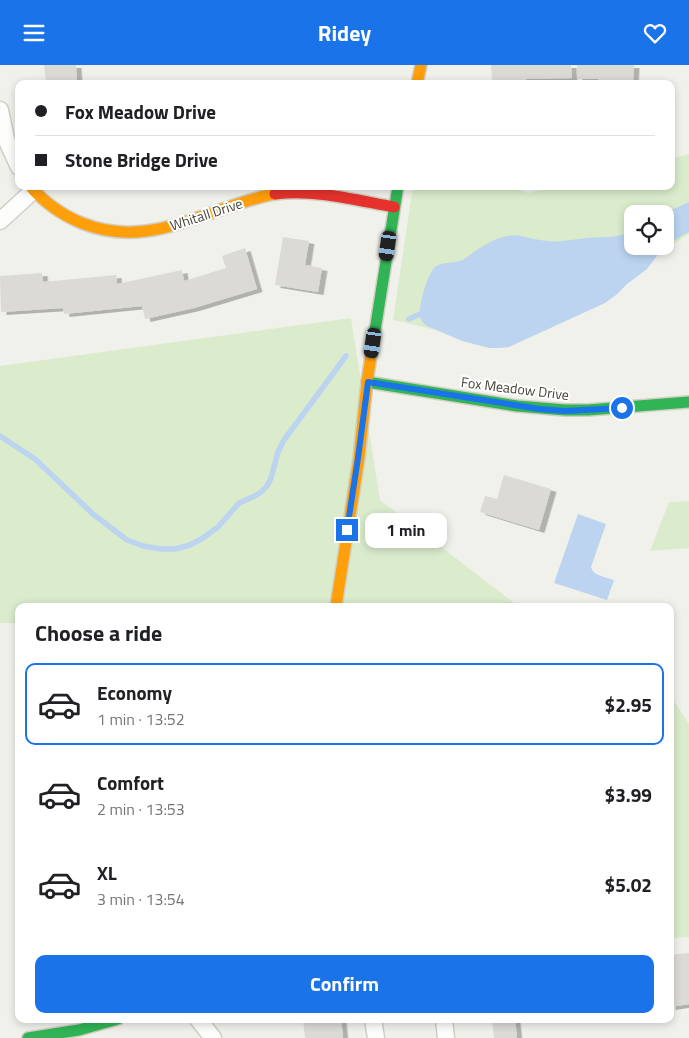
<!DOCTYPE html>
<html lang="en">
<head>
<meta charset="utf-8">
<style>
	:root { --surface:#fff; --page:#f6f6f6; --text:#202124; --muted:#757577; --line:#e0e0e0; --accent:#1a73e8 }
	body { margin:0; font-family:"Titillium Web",sans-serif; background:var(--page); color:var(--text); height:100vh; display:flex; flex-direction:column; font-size:19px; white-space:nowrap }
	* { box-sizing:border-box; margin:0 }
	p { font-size:16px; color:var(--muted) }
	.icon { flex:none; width:28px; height:28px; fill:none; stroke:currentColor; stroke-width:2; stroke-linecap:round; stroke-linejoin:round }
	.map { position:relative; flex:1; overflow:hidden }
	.sheet { position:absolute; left:15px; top:538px; width:659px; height:420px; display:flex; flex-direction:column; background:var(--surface); border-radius:10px; box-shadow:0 2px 8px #0003 }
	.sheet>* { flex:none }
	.top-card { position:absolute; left:15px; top:15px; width:660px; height:110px; border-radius:10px; box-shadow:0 2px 8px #0003; display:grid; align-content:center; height:110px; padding:0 20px; background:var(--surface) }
	.controls { position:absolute; left:624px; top:140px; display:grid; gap:10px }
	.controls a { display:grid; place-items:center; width:50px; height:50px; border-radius:10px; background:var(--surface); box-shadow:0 2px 8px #0003; font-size:25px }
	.end { position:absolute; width:22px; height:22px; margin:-11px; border:6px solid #1a73e8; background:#fff; box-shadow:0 0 0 2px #fff }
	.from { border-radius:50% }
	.bubble { position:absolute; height:35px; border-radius:10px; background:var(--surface); box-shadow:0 2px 8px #0003; font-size:16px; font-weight:700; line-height:35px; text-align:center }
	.car { position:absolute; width:15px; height:30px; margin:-15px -8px; border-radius:6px; box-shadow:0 0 4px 1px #0007; background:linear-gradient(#222 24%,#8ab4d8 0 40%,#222 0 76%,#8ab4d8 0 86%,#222 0) }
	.top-card b { display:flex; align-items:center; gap:18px; height:48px; font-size:19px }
	.top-card b+b { border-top:1px solid var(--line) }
	.top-card i { width:12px; height:12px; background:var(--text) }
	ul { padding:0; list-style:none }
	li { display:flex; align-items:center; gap:15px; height:82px; margin:0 10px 8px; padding:0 10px; border:2px solid transparent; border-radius:10px }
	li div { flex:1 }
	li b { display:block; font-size:19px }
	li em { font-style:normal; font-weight:700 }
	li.active { border-color:var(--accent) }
	li>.icon { width:45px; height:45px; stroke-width:1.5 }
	h2 { padding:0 20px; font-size:22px; line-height:60px }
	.button { display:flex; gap:10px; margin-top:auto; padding:10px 20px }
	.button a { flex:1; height:58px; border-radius:10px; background:var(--accent); color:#fff; font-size:20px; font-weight:700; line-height:58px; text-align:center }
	header { display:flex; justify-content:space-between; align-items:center; height:65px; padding:0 20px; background:var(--accent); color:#fff; font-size:22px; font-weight:700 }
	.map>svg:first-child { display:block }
	.green { fill:#daeccc; fill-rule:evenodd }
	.water { fill:#bcd4ef }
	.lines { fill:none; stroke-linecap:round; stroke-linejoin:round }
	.stream { stroke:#bcd4ef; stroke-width:5.5 }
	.building { fill:#dbdad4; filter:url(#shadow) }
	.street-casing { stroke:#cfcec9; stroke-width:19 }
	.fast-casing { stroke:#d1cfc3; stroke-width:14 }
	.slow-casing { stroke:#d1cfc3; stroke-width:14 }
	.jam-casing { stroke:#d1cfc3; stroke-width:14 }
	.street { stroke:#fdfdfc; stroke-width:16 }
	.fast { stroke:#30b455; stroke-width:11 }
	.slow { stroke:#ff9f0a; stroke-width:11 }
	.jam { stroke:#e5322d; stroke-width:11 }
	.route { stroke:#1a73e8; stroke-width:6 }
	.labels { text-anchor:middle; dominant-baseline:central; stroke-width:4; stroke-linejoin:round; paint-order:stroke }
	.street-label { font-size:14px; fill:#484337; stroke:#fff }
</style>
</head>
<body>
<header><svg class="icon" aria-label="menu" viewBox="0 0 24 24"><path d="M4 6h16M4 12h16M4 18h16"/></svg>Ridey<svg class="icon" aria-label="heart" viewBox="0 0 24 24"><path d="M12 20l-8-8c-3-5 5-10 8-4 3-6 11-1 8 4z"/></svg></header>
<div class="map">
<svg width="689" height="973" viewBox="0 0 689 973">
	<defs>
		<filter id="shadow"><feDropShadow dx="5.5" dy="3" stdDeviation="0" flood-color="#0004"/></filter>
	</defs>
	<rect width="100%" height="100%" fill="#f1f1ec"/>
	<g class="green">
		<path d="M689 89V169L509 282 393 255 413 121H505L528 128 557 121H671V94ZM632 149H665V181H632Z"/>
		<polygon points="351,253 380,435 518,541 19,541 19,558 0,558 0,301"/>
		<polygon points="689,436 689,483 650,486 669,437"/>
		<polygon points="670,630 689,659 689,872 670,873"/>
	</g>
	<g class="water">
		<path d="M689 137V167L669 178 663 183 647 204 627 219 616 230 605 238 509 282 500 283H489L462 276 427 261C424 259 421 256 420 252 418 242 428 206 436 201 444 197 454 198 463 195 479 183 496 170 517 170 527 172 537 175 547 176 560 178 574 174 586 173 604 171 616 174 632 166V181H665V149H663Z"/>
		<path d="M578 449 606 459 591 502C593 511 606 512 614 515L607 535 554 518Z"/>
	</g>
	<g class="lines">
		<g class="stream">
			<polyline points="409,254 425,247"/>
			<polyline points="0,371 35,394 93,449 127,475 143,481 161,484 175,484 190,480 203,473 218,462 239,438 255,431 261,427 267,421 271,413 278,387 284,375 346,291"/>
		</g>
	</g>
	<g class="building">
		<polygon points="44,0 76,0 77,16 46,18"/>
		<polygon points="491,0 571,0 572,13 526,14 526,19 503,19 502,15 492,16"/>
		<polygon points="577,0 634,0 633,19 598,19 598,14 577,14"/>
		<polygon points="283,172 309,176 305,200 322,203 318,227 275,220"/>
		<polygon points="245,183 257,224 194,243 145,254 142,241 64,249 63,243 1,247 0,211 42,208 43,217 116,210 117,219 182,205 184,216 226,203 222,191"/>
		<polygon points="504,410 551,424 539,465 480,447 485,431 497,434"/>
		<polygon points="689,888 689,939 670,942 670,890"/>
		<polygon points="303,954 341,954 343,973 305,973"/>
		<polygon points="492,954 515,954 517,973 494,973"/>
	</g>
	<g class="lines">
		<g class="street-casing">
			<g id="street">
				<polyline points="0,45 6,74 19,102"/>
				<polyline points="0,156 34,125"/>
				<polyline points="198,954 213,973"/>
				<polyline points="373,954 376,973"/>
				<polyline points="444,954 446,973"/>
			</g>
		</g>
		<g class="fast-casing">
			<g id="fast">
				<polyline points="371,291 398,121"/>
				<polyline points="367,317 517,341 565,345 588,345 689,337"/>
				<polyline points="28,973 79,965 118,954"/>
			</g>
		</g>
		<g class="slow-casing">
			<g id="slow">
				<polyline points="417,19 421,0"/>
				<path d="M30 121C59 154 101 172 146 166 171 163 196 153 220 145 238 139 256 132 275 129"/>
				<polyline points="336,541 359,393 367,317 371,291"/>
			</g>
		</g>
		<g class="jam-casing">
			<path id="jam" d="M275 129C315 124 355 135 394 142"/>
		</g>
		<use href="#street" class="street"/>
		<use href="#fast" class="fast"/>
		<use href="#slow" class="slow"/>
		<use href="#jam" class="jam"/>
	</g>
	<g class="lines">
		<polyline class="route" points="347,465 358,393 368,317 540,344 565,346 622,343"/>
	</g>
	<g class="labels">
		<g class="street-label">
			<text transform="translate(206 149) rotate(-18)">Whitall Drive</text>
			<text transform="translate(515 323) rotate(7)">Fox Meadow Drive</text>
		</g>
	</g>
</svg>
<div class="controls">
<a><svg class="icon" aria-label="locate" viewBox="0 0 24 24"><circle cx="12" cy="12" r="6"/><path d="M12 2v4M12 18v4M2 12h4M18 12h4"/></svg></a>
</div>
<i class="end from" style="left:622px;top:343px"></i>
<i class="end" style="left:347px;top:465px"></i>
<div class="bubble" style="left:365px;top:448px;width:82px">1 min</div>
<i class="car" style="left:388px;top:181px;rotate:188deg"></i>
<i class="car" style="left:373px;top:278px;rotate:188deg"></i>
<div class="top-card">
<b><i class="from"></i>Fox Meadow Drive</b>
<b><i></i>Stone Bridge Drive</b>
</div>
<section class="sheet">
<h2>Choose a ride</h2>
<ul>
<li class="active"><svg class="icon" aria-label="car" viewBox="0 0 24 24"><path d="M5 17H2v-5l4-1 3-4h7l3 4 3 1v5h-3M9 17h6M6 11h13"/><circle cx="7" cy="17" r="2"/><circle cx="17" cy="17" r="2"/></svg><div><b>Economy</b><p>1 min · 13:52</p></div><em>$2.95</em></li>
<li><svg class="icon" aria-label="car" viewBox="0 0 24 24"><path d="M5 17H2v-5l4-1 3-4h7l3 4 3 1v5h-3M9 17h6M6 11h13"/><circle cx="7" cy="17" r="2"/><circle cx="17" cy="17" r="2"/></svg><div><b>Comfort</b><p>2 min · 13:53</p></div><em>$3.99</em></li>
<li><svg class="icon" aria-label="car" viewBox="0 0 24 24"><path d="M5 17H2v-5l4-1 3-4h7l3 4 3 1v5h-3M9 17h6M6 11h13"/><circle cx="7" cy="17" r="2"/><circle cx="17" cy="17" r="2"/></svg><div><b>XL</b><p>3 min · 13:54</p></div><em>$5.02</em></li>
</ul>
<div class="button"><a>Confirm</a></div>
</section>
</div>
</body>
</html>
